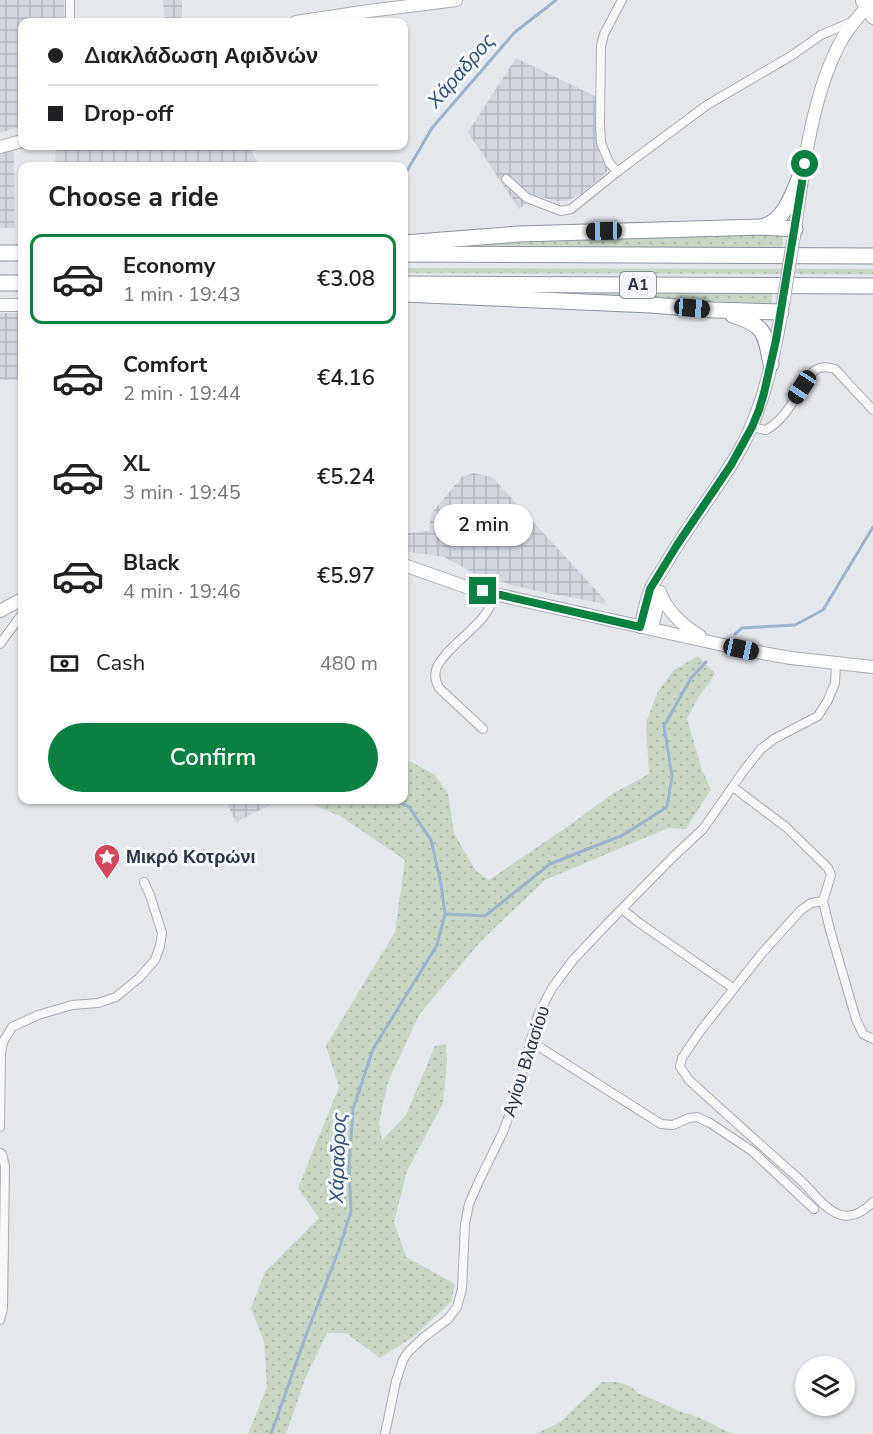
<!DOCTYPE html>
<html lang="en">
<head>
<meta charset="utf-8">
<style>
	:root { --surface:#fff; --page:#f6f6f6; --text:#202124; --muted:#757577; --line:#e0e0e0; --accent:#0b8043 }
	body { margin:0; font-family:"Nunito Sans",sans-serif; background:var(--page); color:var(--text); height:100vh; display:flex; flex-direction:column; font-size:22px; white-space:nowrap }
	* { box-sizing:border-box; margin:0 }
	p { font-size:20px; color:var(--muted) }
	.icon { flex:none; width:33px; height:33px; fill:none; stroke:currentColor; stroke-width:2; stroke-linecap:round; stroke-linejoin:round }
	.map { position:relative; flex:1; overflow:hidden }
	.drawer { position:absolute; left:18px; top:162px; width:390px; height:642px; display:flex; flex-direction:column; background:var(--surface); border-radius:12px; box-shadow:0 2px 4px #0004 }
	.drawer>* { flex:none }
	.banner { position:absolute; left:18px; top:18px; width:390px; height:132px; border-radius:12px; box-shadow:0 2px 4px #0004; display:grid; align-content:center; height:132px; padding:0 30px; background:var(--surface) }
	.fabs { position:absolute; left:795px; top:1356px; display:grid; gap:12px }
	.fabs a { display:grid; place-items:center; width:60px; height:60px; border-radius:50%; background:var(--surface); box-shadow:0 2px 4px #0004; font-size:30px }
	.end { position:absolute; width:27px; height:27px; margin:-14px; border:8px solid #0b8043; background:#fff; box-shadow:0 0 0 3px #fff }
	.from { border-radius:50% }
	.bubble { position:absolute; height:42px; border-radius:21px; background:var(--surface); box-shadow:0 2px 4px #0004; font-size:20px; font-weight:600; line-height:42px; text-align:center }
	.car { position:absolute; width:18px; height:36px; margin:-18px -9px; border-radius:8px; box-shadow:0 0 4px 2px #0007; background:linear-gradient(#222 24%,#8ab4d8 0 40%,#222 0 76%,#8ab4d8 0 86%,#222 0) }
	.banner b { display:flex; align-items:center; gap:21px; height:57px; font-size:22px }
	.banner b+b { border-top:2px solid var(--line) }
	.banner i { width:15px; height:15px; background:var(--text) }
	ul { padding:0; list-style:none }
	li { display:flex; align-items:center; gap:18px; height:90px; margin:0 12px 9px; padding:0 18px; border:3px solid transparent; border-radius:12px }
	li div { flex:1 }
	li b { display:block; font-size:22px }
	li em { font-style:normal; font-weight:600 }
	li.selected { border-color:var(--accent) }
	li>.icon { width:54px; height:54px; stroke-width:1.5 }
	h2 { padding:0 30px; font-size:27px; line-height:72px }
	.pay { display:flex; align-items:center; gap:15px; height:66px; padding:0 30px; font-size:22px }
	.pay p { margin-inline-start:auto }
	.action { display:flex; gap:12px; margin-top:auto; padding:12px 30px }
	.action a { flex:1; height:69px; border-radius:36px; background:var(--accent); color:#fff; font-size:24px; font-weight:600; line-height:69px; text-align:center }
	.map>svg:first-child { display:block }
	.industrial { fill:url(#industrial-grid) }
	.grass { fill:url(#grass-dots) }
	.lines { fill:none; stroke-linecap:round; stroke-linejoin:round }
	.stream { stroke:#9fb4cc; stroke-width:3 }
	.street-casing { stroke:#a9aeb7; stroke-width:10 }
	.secondary-casing { stroke:#a9aeb7; stroke-width:14 }
	.highway-casing { stroke:#8b94a3; stroke-width:17 }
	.street { stroke:#f7f8fa; stroke-width:8 }
	.secondary { stroke:#fff; stroke-width:12 }
	.highway { stroke:#fff; stroke-width:15 }
	.secondary-bridge-casing { stroke:#a9aeb7; stroke-width:14; stroke-linecap:butt }
	.secondary-bridge { stroke:#fff; stroke-width:12 }
	.route { stroke:#0b8043; stroke-width:8 }
	.labels { text-anchor:middle; dominant-baseline:central; stroke-width:6; stroke-linejoin:round; paint-order:stroke }
	.shield { fill:#f4f6f9; stroke:#676e7b; stroke-width:1.5 }
	.shield-label { font-size:16px; font-weight:bold; fill:#2b3445 }
	.poi-label { font-size:18px; font-weight:bold; fill:#2b3445; stroke:#f4f6f9; text-anchor:start }
	.street-label { font-size:18px; fill:#2b3445; stroke:#f4f6f9 }
	.water-label { font-size:20px; font-style:italic; fill:#34527a; stroke:#f4f6f9 }
</style>
</head>
<body>
<div class="map">
<svg width="873" height="1434" viewBox="0 0 873 1434">
	<defs>
		<pattern id="industrial-grid" width="8" height="8" patternUnits="userSpaceOnUse" patternTransform="scale(1.5)"><rect width="8" height="8" fill="#d2d6de"/><path d="M0 4h8M4 0v8" fill="none" stroke="#b4b8c0"/></pattern>
		<pattern id="grass-dots" width="8" height="8" patternUnits="userSpaceOnUse" patternTransform="scale(1.5)"><rect width="8" height="8" fill="#c9d6c5"/><path d="M2 2h.1M6 6h.1" fill="none" stroke="#adb8ab" stroke-width="1.8" stroke-linecap="round"/></pattern>
	</defs>
	<rect width="100%" height="100%" fill="#e4e7ec"/>
	<g class="industrial">
		<polygon points="0,0 64,0 65,22 22,22 22,126 0,133"/>
		<polygon points="163,0 182,0 182,22 165,22"/>
		<polygon points="516,58 597,97 597,140 600,156 610,169 581,194 566,201 557,201 536,196 519,209 468,132"/>
		<polygon points="56,146 250,146 259,166 55,166"/>
		<polygon points="14,150 15,228 0,228 0,154"/>
		<rect x="0" y="313" width="22" height="67"/>
		<polygon points="474,473 492,477 605,600 605,604 532,590 479,576 444,557 404,551 405,533 429,531 431,514 462,477"/>
		<polygon points="225,800 280,800 236,822"/>
	</g>
	<g class="grass">
		<polygon points="627,235 775,235 783,237 782,249 424,246"/>
		<polygon points="404,268 873,269 873,274 404,273"/>
		<polygon points="435,288 773,290 771,303 577,297"/>
		<polygon points="698,656 715,673 708,685 699,696 687,719 702,770 711,789 686,829 668,828 545,880 481,941 419,1015 388,1082 379,1123 382,1140 406,1115 435,1046 446,1044 447,1062 443,1103 407,1171 394,1222 406,1257 455,1284 451,1302 413,1337 380,1358 346,1333 327,1333 305,1379 286,1434 248,1434 267,1387 264,1342 251,1308 265,1272 319,1218 298,1188 339,1087 326,1046 395,932 405,860 340,816 302,800 404,800 404,758 435,775 448,794 454,833 475,870 489,880 574,822 612,794 649,774 646,723 658,691 674,670"/>
		<polygon points="602,1382 617,1382 630,1386 638,1393 682,1412 698,1417 732,1434 536,1434 560,1422"/>
	</g>
	<g class="lines">
		<g class="stream">
			<polyline points="404,176 432,128 514,33 556,0"/>
			<polyline points="735,634 742,628 795,625 823,610 873,527"/>
			<polyline points="446,914 485,916 550,864 623,835 667,807 672,776 664,726 691,678 706,662"/>
			<polyline points="271,1434 305,1338 338,1252 351,1211 349,1165 353,1109 373,1049 437,945 445,914 441,884 431,840 409,807 395,800"/>
		</g>
		<g class="street-casing">
			<g id="street">
				<polyline points="70,0 70,22"/>
				<polyline points="622,0 604,34 601,46 600,124 601,143 609,162 617,172 707,105 791,56 821,35 854,21"/>
				<polyline points="506,179 527,198 561,211 571,209 617,172"/>
				<path d="M752 427 766 430C784 420 794 400 805 383 808 378 811 372 817 369 823 366 829 367 835 369L873 410"/>
				<polyline points="0,644 22,614"/>
				<path d="M483 729 439 688C436 682 434 677 436 670 440 654 474 630 484 616 489 610 492 602 494 594"/>
				<polyline points="733,787 786,827 828,868 831,875 823,901 830,930 856,1019 863,1034 873,1039"/>
				<path d="M823 901 811 903 801 910 763 952 701 1030 682 1058 680 1067 689 1080C725 1113 762 1146 799 1179 812 1190 824 1210 841 1215 853 1218 865 1210 873 1202"/>
				<polyline points="622,909 638,922 733,988"/>
				<polyline points="530,1041 661,1124 673,1125 689,1118 697,1117 710,1123 752,1151 814,1209"/>
				<polyline points="0,1127 1,1054 3,1042 12,1027 38,1015 72,1005 98,1003 116,997 139,978 155,960 160,946 162,933 150,895 144,882"/>
				<polyline points="0,1153 2,1154 5,1166 3,1309 0,1320"/>
				<polyline points="385,1434 396,1381 403,1360 408,1352 424,1337 448,1319 457,1307 462,1289 465,1224 469,1204 479,1181 503,1132 514,1102 538,1015 552,988 573,960 608,923 673,857 703,829 745,769 761,749 774,739 818,716 828,700 835,683 836,664"/>
			</g>
		</g>
		<g class="secondary-casing">
			<g id="secondary">
				<polyline points="862,1 873,18"/>
				<polyline points="296,22 369,11 456,0"/>
				<polyline points="0,147 22,141"/>
				<path d="M794 237C802 176 812 89 844 36 852 23 863 12 872 0"/>
				<polyline points="0,305 22,305"/>
				<polyline points="404,565 472,589 741,649 791,658 873,667"/>
				<path d="M660 592C667 612 682 625 700 636"/>
				<polyline points="0,611 22,599"/>
				<path d="M641 627C643 615 645 603 650 591 653 582 659 575 664 567 687 526 718 489 741 448 766 402 775 350 784 298"/>
				<polyline points="652,629 660,592"/>
			</g>
		</g>
		<g class="highway-casing">
			<g id="highway">
				<path d="M764 226C787 221 796 184 805 164"/>
				<polyline points="404,243 519,234 761,227 795,229"/>
				<polyline points="0,253 22,253"/>
				<polyline points="404,254 873,256"/>
				<polyline points="0,283 22,283"/>
				<polyline points="404,284 873,286"/>
				<polyline points="404,294 651,305 713,310 781,312"/>
				<path d="M733 315C765 325 765 333 771 364"/>
			</g>
		</g>
		<use href="#street" class="street"/>
		<use href="#secondary" class="secondary"/>
		<use href="#highway" class="highway"/>
		<g class="secondary-bridge-casing">
			<polyline id="secondary-bridge" points="784,298 793,241"/>
		</g>
		<use href="#secondary-bridge" class="secondary-bridge"/>
	</g>
	<g class="lines">
		<polyline class="route" points="483,591 640,627 650,589 677,545 731,465 752,427 759,410 764,393 776,340 805,164"/>
	</g>
	<defs>
		<g id="sight-pin" transform="scale(1.35)"><path d="M0 17L-7.5 6A9.5 9.5 0 1 1 7.5 6Z" fill="#d1495b" stroke="#f4f6f9"/><path d="M0-6L1.8-2.2L6-1.7L2.9 1.2L3.7 5.4L0 3.3L-3.7 5.4L-2.9 1.2L-6-1.7L-1.8-2.2Z" fill="#fff"/></g>
	</defs>
	<g fill-rule="evenodd">
		<use href="#sight-pin" x="107" y="857"/>
	</g>
	<g class="labels">
		<rect class="shield" x="620" y="272" width="36" height="26" rx="4.5"/>
		<g class="shield-label">
			<text x="638" y="285">Α1</text>
		</g>
		<g class="poi-label">
			<text x="126" y="857">Μικρό Κοτρώνι</text>
		</g>
		<g class="street-label">
			<text transform="translate(526 1061) rotate(-72)">Αγίου Βλασίου</text>
		</g>
		<g class="water-label">
			<text transform="translate(461 71) rotate(-49)">Χάραδρος</text>
			<text transform="translate(338 1158) rotate(-88)">Χάραδρος</text>
		</g>
	</g>
</svg>
<div class="fabs">
<a><svg class="icon" aria-label="layers" viewBox="0 0 24 24"><path d="M12 4l9 5-9 5-9-5zM3 14l9 5 9-5"/></svg></a>
</div>
<i class="end from" style="left:805px;top:164px"></i>
<i class="end" style="left:483px;top:591px"></i>
<div class="bubble" style="left:434px;top:504px;width:99px">2 min</div>
<i class="car" style="left:604px;top:231px;rotate:269deg"></i>
<i class="car" style="left:692px;top:308px;rotate:95deg"></i>
<i class="car" style="left:802px;top:387px;rotate:213deg"></i>
<i class="car" style="left:741px;top:649px;rotate:102deg"></i>
<div class="banner">
<b><i class="from"></i>Διακλάδωση Αφιδνών</b>
<b><i></i>Drop-off</b>
</div>
<section class="drawer">
<h2>Choose a ride</h2>
<ul>
<li class="selected"><svg class="icon" aria-label="car" viewBox="0 0 24 24"><path d="M5 17H2v-5l4-1 3-4h7l3 4 3 1v5h-3M9 17h6M6 11h13"/><circle cx="7" cy="17" r="2"/><circle cx="17" cy="17" r="2"/></svg><div><b>Economy</b><p>1 min · 19:43</p></div><em>€3.08</em></li>
<li><svg class="icon" aria-label="car" viewBox="0 0 24 24"><path d="M5 17H2v-5l4-1 3-4h7l3 4 3 1v5h-3M9 17h6M6 11h13"/><circle cx="7" cy="17" r="2"/><circle cx="17" cy="17" r="2"/></svg><div><b>Comfort</b><p>2 min · 19:44</p></div><em>€4.16</em></li>
<li><svg class="icon" aria-label="car" viewBox="0 0 24 24"><path d="M5 17H2v-5l4-1 3-4h7l3 4 3 1v5h-3M9 17h6M6 11h13"/><circle cx="7" cy="17" r="2"/><circle cx="17" cy="17" r="2"/></svg><div><b>XL</b><p>3 min · 19:45</p></div><em>€5.24</em></li>
<li><svg class="icon" aria-label="car" viewBox="0 0 24 24"><path d="M5 17H2v-5l4-1 3-4h7l3 4 3 1v5h-3M9 17h6M6 11h13"/><circle cx="7" cy="17" r="2"/><circle cx="17" cy="17" r="2"/></svg><div><b>Black</b><p>4 min · 19:46</p></div><em>€5.97</em></li>
</ul>
<div class="pay"><svg class="icon" aria-label="cash" viewBox="0 0 24 24"><path d="M3 7h18v10H3z"/><circle cx="12" cy="12" r="2"/></svg>Cash<p>480 m</p></div>
<div class="action"><a>Confirm</a></div>
</section>
</div>
</body>
</html>
